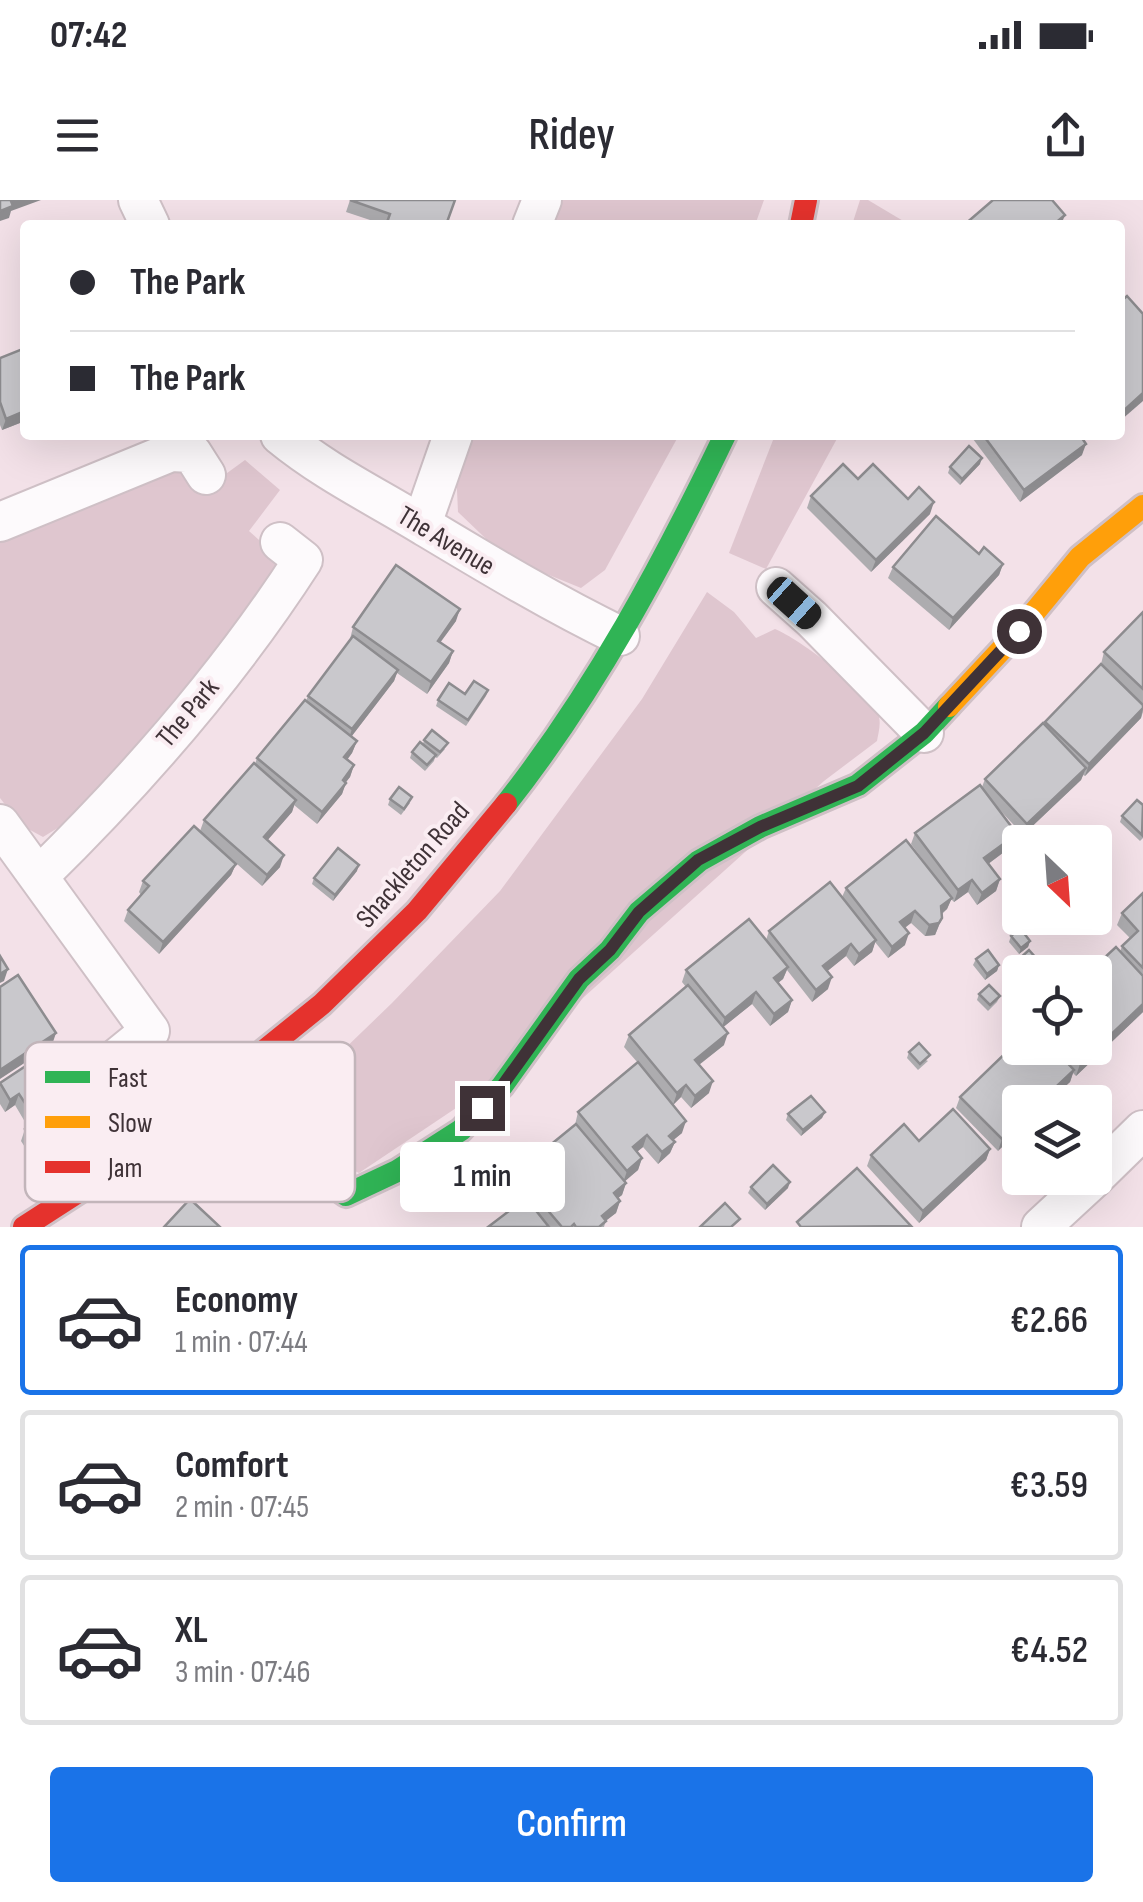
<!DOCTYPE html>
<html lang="en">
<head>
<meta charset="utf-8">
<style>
	:root { --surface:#fff; --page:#f7f7f7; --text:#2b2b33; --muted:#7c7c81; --line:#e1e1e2; --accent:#1a73e8 }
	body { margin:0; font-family:"Sofia Sans Condensed",sans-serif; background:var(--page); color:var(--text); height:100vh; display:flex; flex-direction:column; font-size:38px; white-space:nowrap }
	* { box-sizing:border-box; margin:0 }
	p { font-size:32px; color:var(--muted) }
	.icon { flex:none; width:55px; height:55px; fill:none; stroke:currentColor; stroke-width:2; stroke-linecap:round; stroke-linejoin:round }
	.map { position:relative; height:1027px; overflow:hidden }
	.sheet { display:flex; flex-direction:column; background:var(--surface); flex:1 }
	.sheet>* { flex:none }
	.banner { position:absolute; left:20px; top:20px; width:1105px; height:220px; border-radius:10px; box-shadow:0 10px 40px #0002; display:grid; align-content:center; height:220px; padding:0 50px; background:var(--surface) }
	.needle { width:65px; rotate:155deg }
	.fabs { position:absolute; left:1002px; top:625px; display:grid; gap:20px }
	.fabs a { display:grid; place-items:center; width:110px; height:110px; border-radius:10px; background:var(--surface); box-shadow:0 10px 40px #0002; font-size:50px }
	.end { position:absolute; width:45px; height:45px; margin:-22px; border:12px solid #3f3237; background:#fff; box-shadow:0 0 0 5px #fff }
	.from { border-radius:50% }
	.bubble { position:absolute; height:70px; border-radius:10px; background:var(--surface); box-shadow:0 10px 40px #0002; font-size:32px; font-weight:600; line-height:70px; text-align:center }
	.car { position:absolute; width:30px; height:60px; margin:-30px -15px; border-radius:12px; box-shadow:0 0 8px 2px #0007; background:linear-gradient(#222 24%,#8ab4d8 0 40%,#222 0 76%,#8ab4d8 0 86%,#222 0) }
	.banner b { display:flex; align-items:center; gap:35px; height:95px; font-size:38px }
	.banner b+b { border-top:2px solid var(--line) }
	.banner i { width:25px; height:25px; background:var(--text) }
	ul { padding:18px 0 0; list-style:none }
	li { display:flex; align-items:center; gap:30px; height:150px; margin:0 20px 15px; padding:0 30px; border:5px solid var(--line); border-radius:10px }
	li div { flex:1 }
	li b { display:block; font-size:38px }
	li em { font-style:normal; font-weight:600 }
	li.selected { border-color:var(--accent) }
	li>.icon { width:90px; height:90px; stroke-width:1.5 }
	.cta { display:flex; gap:20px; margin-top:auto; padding:20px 50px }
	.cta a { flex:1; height:115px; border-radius:10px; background:var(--accent); color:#fff; font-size:40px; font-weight:600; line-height:115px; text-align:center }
	.status { display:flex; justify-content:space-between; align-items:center; height:70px; padding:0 50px; background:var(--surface); direction:ltr }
	.status svg { height:28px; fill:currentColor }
	header { display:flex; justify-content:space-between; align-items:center; height:130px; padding:0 50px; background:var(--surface); font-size:45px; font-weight:600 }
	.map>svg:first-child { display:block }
	.green { fill:#dfc6cf }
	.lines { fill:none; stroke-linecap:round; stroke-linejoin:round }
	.street-casing { stroke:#cfc0c6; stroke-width:42 }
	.fast-casing { stroke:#cfc0c6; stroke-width:28 }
	.slow-casing { stroke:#cfc0c6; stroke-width:28 }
	.jam-casing { stroke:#cfc0c6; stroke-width:28 }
	.street { stroke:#fdfafc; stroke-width:38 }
	.fast { stroke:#30b455; stroke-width:22 }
	.slow { stroke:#ff9f0a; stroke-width:22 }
	.jam { stroke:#e5322d; stroke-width:22 }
	.wall { fill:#adacaf }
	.shaded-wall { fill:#8d8c8f }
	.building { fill:#c9c8cc; stroke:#8d8c8f; stroke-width:2.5 }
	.route { stroke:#3f3237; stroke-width:12 }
	.labels { text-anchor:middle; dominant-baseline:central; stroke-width:8; stroke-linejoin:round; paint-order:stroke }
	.street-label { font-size:28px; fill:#3f3237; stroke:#faedf2 }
	.key { fill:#faedf2; stroke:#c2b5ba; stroke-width:2.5 }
	.key-label { font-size:28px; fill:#3f3237 }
</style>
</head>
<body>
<div class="status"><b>07:42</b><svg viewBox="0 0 49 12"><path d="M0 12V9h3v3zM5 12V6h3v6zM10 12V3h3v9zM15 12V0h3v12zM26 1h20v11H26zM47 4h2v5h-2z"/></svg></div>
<header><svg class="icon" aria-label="menu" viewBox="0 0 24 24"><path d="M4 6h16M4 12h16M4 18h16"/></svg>Ridey<svg class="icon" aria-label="share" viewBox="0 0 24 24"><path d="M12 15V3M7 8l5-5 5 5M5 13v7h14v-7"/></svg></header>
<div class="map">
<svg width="1143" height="1027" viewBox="0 0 1143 1027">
	<rect width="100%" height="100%" fill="#f3e1e8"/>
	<g class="green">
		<polygon points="560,0 764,0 755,25 551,25"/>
		<polygon points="860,0 868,0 910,25 852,25"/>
		<polygon points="469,235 679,235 605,370 581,388 505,357 458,312 456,269"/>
		<polygon points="775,235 839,235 766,369 729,353"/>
		<polygon points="245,260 280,290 249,331 277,356 280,366 239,423 74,618 43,637 21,625 0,598 0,341 101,296 175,270 189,273 201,292"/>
		<path d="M707 392 734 412 756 438 775 429C798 438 874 494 879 517 881 525 878 534 877 541L824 581 474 896 359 973 317 953 338 922 305 887 392 803 500 691 642 499Z"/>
	</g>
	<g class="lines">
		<g class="street-casing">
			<g id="street">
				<polyline points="138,0 150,25"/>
				<polyline points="532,25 542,0"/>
				<path d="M280 235C325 272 375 296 424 326 489 365 552 403 620 436"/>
				<polyline points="0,322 171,252 192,253 206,275"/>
				<polyline points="422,324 453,235"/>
				<polyline points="776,387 812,419 924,533"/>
				<polyline points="0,624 150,831 118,857"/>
				<path d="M39 676C136 581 229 475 303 360L280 342"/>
				<polyline points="1095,977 1143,930"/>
				<polyline points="1041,1027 1094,978"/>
			</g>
		</g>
		<g class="fast-casing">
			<g id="fast">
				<path d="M506 604C595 491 663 364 725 235"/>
				<polyline points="299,961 346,995 397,971 461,930 502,886 579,779 610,750 639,712 699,661 760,627 858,585 924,533 949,506"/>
			</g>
		</g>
		<g class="slow-casing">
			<polyline id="slow" points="949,506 1019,431 1080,357 1143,306"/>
		</g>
		<g class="jam-casing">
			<g id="jam">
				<polyline points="801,25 806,0"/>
				<polyline points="24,1027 131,958 322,804 417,711 506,604"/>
			</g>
		</g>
		<use href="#street" class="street"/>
		<use href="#fast" class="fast"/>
		<use href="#slow" class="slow"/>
		<use href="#jam" class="jam"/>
	</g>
	<g class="wall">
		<polygon points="350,0 446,25 385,25 346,12"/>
		<polygon points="25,148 25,221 2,230 0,225 0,158"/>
		<polygon points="970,235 1080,235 1082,255 1020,302"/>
		<polygon points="980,264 960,285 948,273 950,267"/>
		<polygon points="858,279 908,299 930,314 871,372 807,308 811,296"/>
		<polygon points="979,354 1003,364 999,375 949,430 888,378 893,367"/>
		<polygon points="1143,412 1143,512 1141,518 1085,576 1083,575 1081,580 1023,635 998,608 1017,634 1012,646 988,664 1000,679 996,691 977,705 968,692 954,702 951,699 947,709 942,714 942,718 935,735 925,736 911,723 905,728 905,745 888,758 875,742 872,752 854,766 846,756 827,771 828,789 812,802 787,770 783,779 778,783 792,800 788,812 770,826 752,804 723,827 724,845 699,865 709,893 691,908 681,897 673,905 682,933 673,940 675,942 670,953 658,964 643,947 637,952 642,958 638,970 624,981 626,983 622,995 618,998 620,1001 616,1013 606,1020 604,1027 488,1027 524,999 512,985 516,973 575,925 578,912 638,863 624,847 629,835 686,787 682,782 686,770 766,740 769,731 842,697 846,688 935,676 911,644 915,633 982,587 985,579 1044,524 1101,464 1104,452"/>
		<polygon points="456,421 440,443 453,451 449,463 427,494 397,473 394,481 351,537 357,541 352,553 347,560 354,565 350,577 346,582 342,594 317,624 294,605 292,612 267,640 280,667 262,686 220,649 236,664 231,675 159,754 124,721 128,710 141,695 139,692 143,681 200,631 204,620 255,564 257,558 306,501 308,496 350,439 353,427"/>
		<polygon points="488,490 486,496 466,526 436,506 438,500"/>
		<polygon points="424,540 445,549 437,558 435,557 434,561 425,571 410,558 412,552 423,544"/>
		<polygon points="390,599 410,603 401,615 388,605"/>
		<polygon points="1143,605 1143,638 1140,641 1120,622 1122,616"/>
		<polygon points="357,671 333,701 312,684 314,678"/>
		<polygon points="1143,693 1143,812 1076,876 1073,873 1070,882 1048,902 1020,902 998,951 956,908 960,897 1020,848 1095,848 1120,752 1122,746 1130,738 1117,725 1122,713"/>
		<polygon points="1011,736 1030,741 1028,747 1019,754 1009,742"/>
		<polygon points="976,759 999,765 997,771 985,780 973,765"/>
		<polygon points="1019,759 1034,764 1024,772 1017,765"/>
		<polygon points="979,794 1000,796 997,802 988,811 977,800"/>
		<polygon points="909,852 928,861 918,870 907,858"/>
		<polygon points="0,883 94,904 90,916 30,955 21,941 25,929 28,927 15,905 5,912 0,904"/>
		<polygon points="825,912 822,918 801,936 786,920 788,914"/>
		<polygon points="919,941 990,949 986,960 919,1023 867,966 871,955"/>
		<polygon points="751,987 788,988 765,1010 748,993"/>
	</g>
	<g class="shaded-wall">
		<polygon points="13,0 41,0 11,11 9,18 0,21 0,11"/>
		<polygon points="1065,15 1061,25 1053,25"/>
		<polygon points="1143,193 1143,201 1120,221 1120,214"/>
		<polygon points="25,211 25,221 2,230 6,219"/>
		<polygon points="1086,244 1082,255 1020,302 1024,290"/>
		<polygon points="982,258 980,264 960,285 962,279"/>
		<polygon points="934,302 930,314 871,372 876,360"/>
		<polygon points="1003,364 999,375 949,430 953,418"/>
		<polygon points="460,409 456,421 433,452 438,441"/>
		<polygon points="453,451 449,463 427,494 431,482"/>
		<polygon points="398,470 394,481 348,541 352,529"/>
		<polygon points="1143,508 1141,518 1085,576 1089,564"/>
		<polygon points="357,541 352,553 340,569 344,557"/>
		<polygon points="354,565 350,577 338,592 343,580"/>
		<polygon points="1086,568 1081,580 1023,635 1027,624"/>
		<polygon points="346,583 342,594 317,624 322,612"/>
		<polygon points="296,600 292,612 260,649 264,637"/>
		<polygon points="1017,634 1012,646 980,670 984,658"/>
		<polygon points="284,655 280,667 262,686 267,675"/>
		<polygon points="236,664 231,675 159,754 163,742"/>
		<polygon points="359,665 357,671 333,701 335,695"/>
		<polygon points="1000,679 996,691 977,705 982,693"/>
		<polygon points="972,680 968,692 954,702 958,690"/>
		<polygon points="952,698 947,709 936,718 941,706"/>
		<polygon points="915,711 911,723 896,734 900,722"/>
		<polygon points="942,718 935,735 925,736 929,725"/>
		<polygon points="909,733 905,745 888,758 892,747"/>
		<polygon points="876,740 872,752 854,766 859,754"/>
		<polygon points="1030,741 1028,747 1019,754 1021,748"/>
		<polygon points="851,744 846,756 819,778 823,766"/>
		<polygon points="999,765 997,771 985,780 987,774"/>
		<polygon points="788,767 783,779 770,789 774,778"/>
		<polygon points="8,769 4,781 0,783 0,774"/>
		<polygon points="832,777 828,789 812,802 816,790"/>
		<polygon points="756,792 752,804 721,829 725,818"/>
		<polygon points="792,800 788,812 770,826 774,814"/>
		<polygon points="1143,804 1143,812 1076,876 1080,864"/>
		<polygon points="56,833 52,845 0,879 0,870"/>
		<polygon points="728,833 724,845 691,871 695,860"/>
		<polygon points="1074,870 1070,882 1048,902 1040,902"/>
		<polygon points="713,881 709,893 691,908 695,896"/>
		<polygon points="686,885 681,897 673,905 677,893"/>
		<polygon points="19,894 15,905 5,912 10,900"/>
		<polygon points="94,904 90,916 30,955 34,943"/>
		<polygon points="825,912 822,918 801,936 803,930"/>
		<polygon points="686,921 682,933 665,947 669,936"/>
		<polygon points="1020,922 1020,930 998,951 1002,939"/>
		<polygon points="647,935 643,947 629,958 633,947"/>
		<polygon points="675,942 670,953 658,964 662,952"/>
		<polygon points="990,949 986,960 919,1023 923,1011"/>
		<polygon points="642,958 638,970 623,983 627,971"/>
		<polygon points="790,982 788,988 765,1010 767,1004"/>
		<polygon points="626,983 622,995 609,1005 614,993"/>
		<polygon points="620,1001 616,1013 598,1027 602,1016"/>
	</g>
	<g class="building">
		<polygon points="0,0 13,0 11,1 13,6 0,11"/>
		<polygon points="350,0 455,0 446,25 386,25 390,14"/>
		<polygon points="993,0 1052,0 1065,15 1053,25 964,25"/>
		<polygon points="1127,96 1143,114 1143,193 1120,214 1120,102"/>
		<polygon points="25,148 25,211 6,219 0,202 0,158"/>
		<polygon points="983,235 1080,235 1086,244 1024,290"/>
		<polygon points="969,246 982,258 962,279 950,267"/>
		<polygon points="843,264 858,279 873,264 908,299 919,287 934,302 876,360 811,296"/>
		<polygon points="936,316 979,354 984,347 1003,364 953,418 893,367"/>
		<polygon points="396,365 460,409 438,441 453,451 431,482 353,427"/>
		<polygon points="1143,412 1143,489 1104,452"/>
		<polygon points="353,436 398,470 352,529 308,496"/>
		<polygon points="1101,464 1143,505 1143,508 1089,564 1045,522"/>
		<polygon points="474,481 488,490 468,520 438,500 449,483 465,494"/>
		<polygon points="305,500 357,541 344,557 354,565 343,580 346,583 322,612 257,558"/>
		<polygon points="1043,523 1086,568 1027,624 985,579"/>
		<polygon points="432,530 448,543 440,552 424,540"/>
		<polygon points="420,542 436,555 427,565 412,552"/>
		<polygon points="254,563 296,600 264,637 284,655 267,675 204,620"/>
		<polygon points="980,585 1017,634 984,658 1000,679 982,693 972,680 958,690 915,633"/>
		<polygon points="399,587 412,597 404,609 390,599"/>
		<polygon points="1137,600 1143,605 1142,635 1122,616"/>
		<polygon points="194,626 236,664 163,742 128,710 149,686 143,681"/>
		<polygon points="906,640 952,698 941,706 942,718 939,723 929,725 915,711 900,722 909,733 892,747 846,688"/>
		<polygon points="338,648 359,665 335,695 314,678"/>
		<polygon points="830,682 876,740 859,754 851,744 823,766 832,777 816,790 769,731"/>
		<polygon points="1143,693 1143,768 1122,746 1138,731 1122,713"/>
		<polygon points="749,719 788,767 774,778 792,800 774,814 756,792 725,818 686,770"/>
		<polygon points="1020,728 1030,741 1021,748 1011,736"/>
		<polygon points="1116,747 1143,776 1143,804 1080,864 1064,848 1095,848 1095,772 1089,772"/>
		<polygon points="988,750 999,765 987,774 976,759"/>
		<polygon points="1029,750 1036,758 1027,767 1019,759"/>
		<polygon points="0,756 8,769 0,774"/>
		<polygon points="18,775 56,833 0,870 0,787"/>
		<polygon points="688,785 728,833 695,860 713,881 695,896 686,885 677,893 629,835"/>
		<polygon points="989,785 1000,796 990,805 979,794"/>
		<polygon points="1020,839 1020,848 1053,848 1074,870 1040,902 1020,902 1020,922 1002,939 960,897"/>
		<polygon points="919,843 930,855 920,864 909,852"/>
		<polygon points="56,846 94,904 34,943 25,929 37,921 19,894 10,900 0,883"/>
		<polygon points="638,862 686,921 669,936 675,942 662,952 647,935 633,947 642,958 627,971 578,912"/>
		<polygon points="811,896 825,912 803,930 788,914"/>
		<polygon points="953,909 990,949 923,1011 871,955 904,924 919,941"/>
		<polygon points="576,924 626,983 614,993 620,1001 602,1016 606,1021 599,1027 576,1027 574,1024 571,1027 562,1027 516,973"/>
		<polygon points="773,965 790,982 767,1004 751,987"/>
		<polygon points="857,968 911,1026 801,1027 797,1022"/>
		<polygon points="526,998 549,1027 488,1027"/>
		<polygon points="190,999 220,1027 164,1027"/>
		<polygon points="725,1003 740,1019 731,1027 700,1027"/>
	</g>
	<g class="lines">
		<polyline class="route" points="482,908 502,886 579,779 610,750 639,712 698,660 760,627 858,586 924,533 1019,431"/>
	</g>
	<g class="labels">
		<g class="street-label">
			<text transform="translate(446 341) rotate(31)">The Avenue</text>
			<text transform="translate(188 513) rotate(-50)">The Park</text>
			<text transform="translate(413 665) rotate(-49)">Shackleton Road</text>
		</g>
	</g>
	<rect x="25" y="842" width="330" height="160" rx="15" class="key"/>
	<rect x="45" y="871" width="45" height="12" fill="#30b455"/>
	<rect x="45" y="916" width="45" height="12" fill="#ff9f0a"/>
	<rect x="45" y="961" width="45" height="12" fill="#e5322d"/>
	<g class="key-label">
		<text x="108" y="887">Fast</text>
		<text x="108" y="932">Slow</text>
		<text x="108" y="977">Jam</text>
	</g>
</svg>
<div class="fabs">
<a><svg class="needle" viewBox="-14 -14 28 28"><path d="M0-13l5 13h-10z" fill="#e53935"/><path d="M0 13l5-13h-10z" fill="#7c7c81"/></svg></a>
<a><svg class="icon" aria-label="locate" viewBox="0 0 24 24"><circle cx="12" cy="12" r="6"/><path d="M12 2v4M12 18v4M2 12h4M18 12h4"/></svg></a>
<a><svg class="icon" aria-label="layers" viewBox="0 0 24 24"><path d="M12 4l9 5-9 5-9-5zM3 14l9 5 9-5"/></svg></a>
</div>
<i class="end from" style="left:1019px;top:431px"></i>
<i class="end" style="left:482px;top:908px"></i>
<div class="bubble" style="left:400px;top:942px;width:165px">1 min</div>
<i class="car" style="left:794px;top:403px;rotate:132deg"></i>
<div class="banner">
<b><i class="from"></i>The Park</b>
<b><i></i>The Park</b>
</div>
</div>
<section class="sheet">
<ul>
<li class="selected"><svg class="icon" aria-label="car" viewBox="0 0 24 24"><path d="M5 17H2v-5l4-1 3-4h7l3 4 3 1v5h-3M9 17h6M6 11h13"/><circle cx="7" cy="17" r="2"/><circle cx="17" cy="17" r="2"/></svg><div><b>Economy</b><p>1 min · 07:44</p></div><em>€2.66</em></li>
<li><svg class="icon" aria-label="car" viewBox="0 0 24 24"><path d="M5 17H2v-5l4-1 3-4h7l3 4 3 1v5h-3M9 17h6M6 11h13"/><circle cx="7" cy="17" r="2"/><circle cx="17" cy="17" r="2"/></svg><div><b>Comfort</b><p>2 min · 07:45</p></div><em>€3.59</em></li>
<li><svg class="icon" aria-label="car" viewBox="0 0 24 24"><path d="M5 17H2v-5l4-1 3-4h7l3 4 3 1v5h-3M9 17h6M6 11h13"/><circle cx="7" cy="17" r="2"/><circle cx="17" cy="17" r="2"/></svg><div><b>XL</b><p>3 min · 07:46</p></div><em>€4.52</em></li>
</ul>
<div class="cta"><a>Confirm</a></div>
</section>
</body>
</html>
